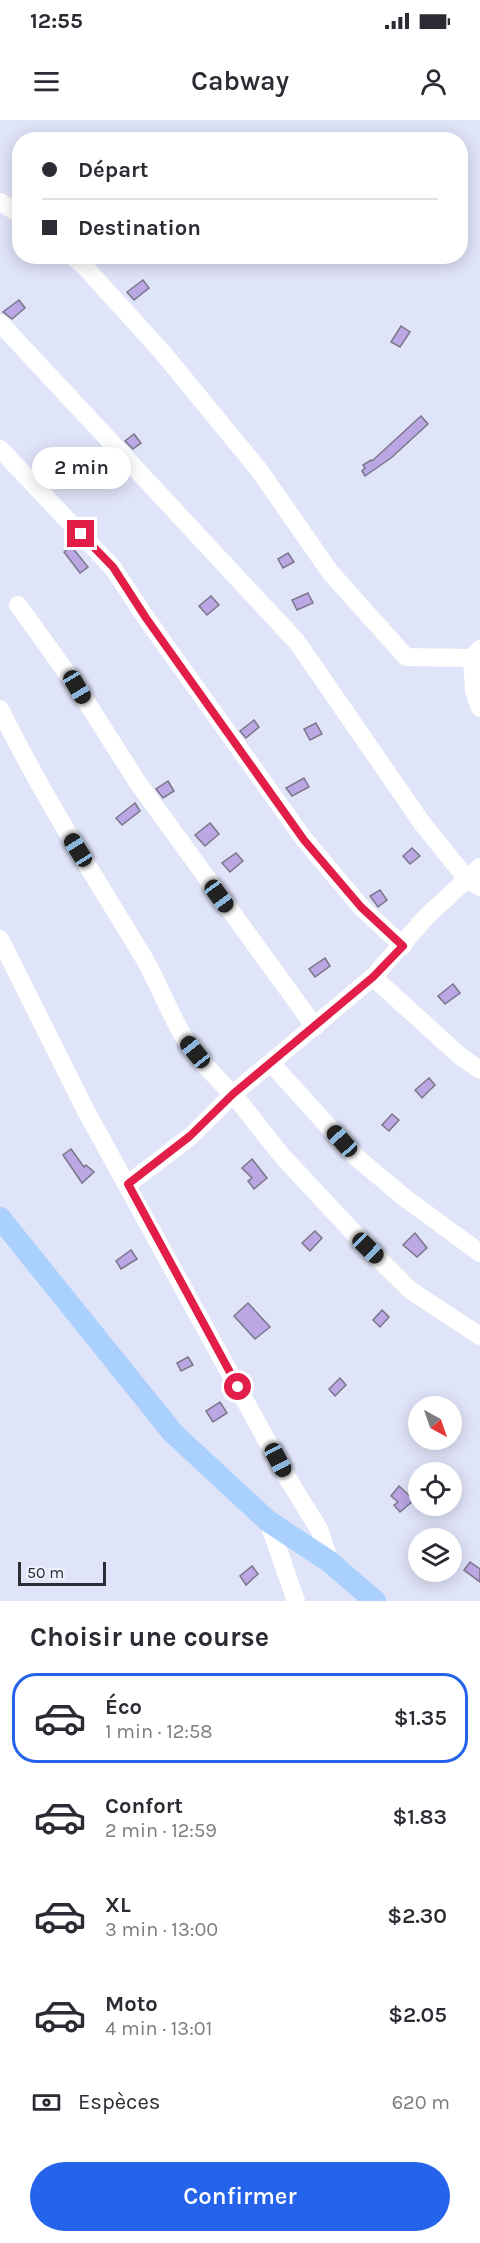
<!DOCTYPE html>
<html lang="fr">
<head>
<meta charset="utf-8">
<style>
	:root { --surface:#fff; --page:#f7f7f7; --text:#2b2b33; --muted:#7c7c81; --line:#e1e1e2; --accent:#2563eb }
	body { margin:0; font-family:Karla,sans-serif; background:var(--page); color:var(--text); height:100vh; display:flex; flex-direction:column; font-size:22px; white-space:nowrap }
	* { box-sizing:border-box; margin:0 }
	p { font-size:20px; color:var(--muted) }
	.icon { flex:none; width:33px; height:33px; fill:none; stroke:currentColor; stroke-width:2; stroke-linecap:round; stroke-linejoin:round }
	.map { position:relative; height:1481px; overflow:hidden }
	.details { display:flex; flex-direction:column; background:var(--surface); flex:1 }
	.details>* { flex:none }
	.guide { position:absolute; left:12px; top:12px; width:456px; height:132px; border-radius:24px; box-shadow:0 3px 15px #0003; display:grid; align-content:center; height:132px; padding:0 30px; background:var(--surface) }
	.needle { width:39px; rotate:140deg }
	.fabs { position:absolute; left:408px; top:1276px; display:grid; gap:12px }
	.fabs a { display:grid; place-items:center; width:54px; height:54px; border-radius:50%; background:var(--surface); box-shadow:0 3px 15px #0003; font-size:30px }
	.scale { position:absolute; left:18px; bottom:15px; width:88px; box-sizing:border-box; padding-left:6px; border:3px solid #2b2c34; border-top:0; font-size:16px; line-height:21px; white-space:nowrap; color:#2b2c34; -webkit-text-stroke:4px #eff2fe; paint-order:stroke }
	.end { position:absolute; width:27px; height:27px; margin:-14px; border:8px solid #e11d48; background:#fff; box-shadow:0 0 0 3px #fff }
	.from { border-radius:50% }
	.bubble { position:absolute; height:42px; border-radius:21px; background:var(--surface); box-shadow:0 3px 15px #0003; font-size:20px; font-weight:600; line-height:42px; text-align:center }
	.car { position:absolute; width:18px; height:36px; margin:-18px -9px; border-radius:8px; box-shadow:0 0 4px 2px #0007; background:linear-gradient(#222 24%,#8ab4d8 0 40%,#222 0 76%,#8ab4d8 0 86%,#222 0) }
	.guide b { display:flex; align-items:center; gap:21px; height:57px; font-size:22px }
	.guide b+b { border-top:2px solid var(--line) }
	.guide i { width:15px; height:15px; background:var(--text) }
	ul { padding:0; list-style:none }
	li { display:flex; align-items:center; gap:18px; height:90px; margin:0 12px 9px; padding:0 18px; border:3px solid transparent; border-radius:24px }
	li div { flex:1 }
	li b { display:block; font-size:22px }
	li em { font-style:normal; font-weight:600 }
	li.selected { border-color:var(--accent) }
	li>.icon { width:54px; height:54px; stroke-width:1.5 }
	h2 { padding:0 30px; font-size:27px; line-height:72px }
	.pay { display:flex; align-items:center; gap:15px; height:66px; padding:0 30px; font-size:22px }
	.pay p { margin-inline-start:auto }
	.button { display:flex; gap:12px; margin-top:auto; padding:12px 30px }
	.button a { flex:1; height:69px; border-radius:36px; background:var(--accent); color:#fff; font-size:24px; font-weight:600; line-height:69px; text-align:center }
	.status { display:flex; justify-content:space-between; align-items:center; height:42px; padding:0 30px; background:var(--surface); direction:ltr }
	.status svg { height:16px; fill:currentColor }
	header { display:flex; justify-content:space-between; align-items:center; height:78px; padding:0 30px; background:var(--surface); font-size:27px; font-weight:600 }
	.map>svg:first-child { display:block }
	.building { fill:#baa7e4; stroke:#7b7689; stroke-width:1.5 }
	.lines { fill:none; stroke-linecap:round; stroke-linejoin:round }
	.minor { stroke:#fff; stroke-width:18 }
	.major { stroke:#aad0fe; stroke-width:22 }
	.route { stroke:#e11d48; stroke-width:8 }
</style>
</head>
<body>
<div class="status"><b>12:55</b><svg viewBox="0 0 49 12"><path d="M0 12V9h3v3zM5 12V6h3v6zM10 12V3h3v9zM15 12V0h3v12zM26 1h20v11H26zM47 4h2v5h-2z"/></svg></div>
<header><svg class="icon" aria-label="menu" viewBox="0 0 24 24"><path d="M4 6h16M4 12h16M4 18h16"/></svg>Cabway<svg class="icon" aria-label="person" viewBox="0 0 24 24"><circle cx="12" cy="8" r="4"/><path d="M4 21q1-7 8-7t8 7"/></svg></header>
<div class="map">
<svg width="480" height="1481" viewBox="0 0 480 1481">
	<rect width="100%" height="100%" fill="#e0e4f9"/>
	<g class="building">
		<polygon points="143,160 149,168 134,180 127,172"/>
		<polygon points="19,180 25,188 12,199 3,192"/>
		<polygon points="401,206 410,212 400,227 391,222"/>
		<polygon points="421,296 428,304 391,338 365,356 362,351 365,348 363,345 371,340 372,341"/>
		<polygon points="134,314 141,323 133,329 125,321"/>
		<polygon points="71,426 88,447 80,453 64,432"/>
		<polygon points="288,433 294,442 283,448 278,439"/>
		<polygon points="308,473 313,483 297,490 292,480"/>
		<polygon points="211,476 219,485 207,495 199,486"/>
		<polygon points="254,600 259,607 246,618 240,611"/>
		<polygon points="316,603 322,614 310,620 304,609"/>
		<polygon points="304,658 309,667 292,676 286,668"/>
		<polygon points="168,661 174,671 163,678 156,669"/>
		<polygon points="135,683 140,691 122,705 116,698"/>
		<polygon points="210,703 219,714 205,726 195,715"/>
		<polygon points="412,728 420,736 410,744 403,736"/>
		<polygon points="236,733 243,741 230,752 222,743"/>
		<polygon points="380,770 387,780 378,787 370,776"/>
		<polygon points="325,838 330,846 315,857 309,849"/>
		<polygon points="453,864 460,873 445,884 438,876"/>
		<polygon points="429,958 435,965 422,978 415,970"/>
		<polygon points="392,994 399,1000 389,1011 382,1005"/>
		<polygon points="71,1029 84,1047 86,1045 94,1052 82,1063 63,1035"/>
		<polygon points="252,1039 267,1058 254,1069 248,1061 252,1058 242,1048"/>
		<polygon points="315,1111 322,1118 310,1131 302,1123"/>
		<polygon points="415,1113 427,1128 417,1137 403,1125"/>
		<polygon points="131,1130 137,1139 121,1149 116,1141"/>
		<polygon points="248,1183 270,1207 255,1219 234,1196"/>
		<polygon points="382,1190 389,1197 380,1207 373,1200"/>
		<polygon points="188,1237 193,1245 181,1251 177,1243"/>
		<polygon points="340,1258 346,1265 335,1276 329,1269"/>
		<polygon points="220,1282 227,1293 213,1302 206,1291"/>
		<polygon points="399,1366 414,1380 400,1392 394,1385 398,1382 391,1376"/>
		<polygon points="470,1442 480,1449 480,1462 464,1450"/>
		<polygon points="252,1446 258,1454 246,1465 240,1456"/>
	</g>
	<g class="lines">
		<g class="minor">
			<polyline points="0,82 20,94"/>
			<polyline points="73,136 85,147 163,233 259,350 330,452 406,537 472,538 480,529"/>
			<polyline points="0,203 297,522 422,703 467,759 480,767"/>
			<polyline points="0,329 113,448 146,498 304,719 361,787 403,826"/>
			<polyline points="18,485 77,567 138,663 315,907"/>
			<polyline points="472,538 474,571 480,588"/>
			<path d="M0 589C42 675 94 756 144 838 159 864 170 895 185 919 198 939 216 958 233 974L373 857 460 936 480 950"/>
			<polyline points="0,819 86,991 288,1359 319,1409 330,1442"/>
			<polyline points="373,857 427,796 480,747"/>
			<polyline points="271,943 356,1037 405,1078 480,1133"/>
			<polyline points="128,1064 191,1016 233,974 283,1037 368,1128 410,1170 480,1216"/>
			<polyline points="268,1401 296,1481"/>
		</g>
		<polyline class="major" points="0,1098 173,1313 268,1401 330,1442 375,1481"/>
	</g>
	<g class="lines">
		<polyline class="route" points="81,414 113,447 146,498 304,720 361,787 403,826 373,857 233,974 190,1016 128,1064 238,1267"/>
	</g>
</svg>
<div class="fabs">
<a><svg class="needle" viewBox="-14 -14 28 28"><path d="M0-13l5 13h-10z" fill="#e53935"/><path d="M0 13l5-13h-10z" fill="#7c7c81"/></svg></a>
<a><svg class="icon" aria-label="locate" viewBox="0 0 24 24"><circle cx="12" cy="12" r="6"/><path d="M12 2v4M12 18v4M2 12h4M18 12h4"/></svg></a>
<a><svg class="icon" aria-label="layers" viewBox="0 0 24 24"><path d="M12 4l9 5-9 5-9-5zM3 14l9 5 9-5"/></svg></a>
</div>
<div class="scale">50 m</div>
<i class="end from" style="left:238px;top:1267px"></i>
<i class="end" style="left:81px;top:414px"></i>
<div class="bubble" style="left:32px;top:327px;width:99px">2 min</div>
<i class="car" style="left:77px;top:567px;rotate:149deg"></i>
<i class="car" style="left:78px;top:730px;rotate:328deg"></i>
<i class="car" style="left:219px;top:776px;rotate:144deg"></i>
<i class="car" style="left:195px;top:932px;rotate:321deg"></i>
<i class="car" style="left:342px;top:1021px;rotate:318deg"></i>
<i class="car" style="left:368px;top:1128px;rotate:134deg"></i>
<i class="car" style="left:278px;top:1340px;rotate:152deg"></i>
<div class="guide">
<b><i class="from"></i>Départ</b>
<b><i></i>Destination</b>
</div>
</div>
<section class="details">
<h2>Choisir une course</h2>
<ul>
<li class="selected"><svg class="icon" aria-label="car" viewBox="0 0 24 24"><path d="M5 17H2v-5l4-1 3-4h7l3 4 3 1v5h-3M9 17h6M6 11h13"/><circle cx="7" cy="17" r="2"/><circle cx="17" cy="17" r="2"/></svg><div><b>Éco</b><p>1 min · 12:58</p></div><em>$1.35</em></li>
<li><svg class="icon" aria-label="car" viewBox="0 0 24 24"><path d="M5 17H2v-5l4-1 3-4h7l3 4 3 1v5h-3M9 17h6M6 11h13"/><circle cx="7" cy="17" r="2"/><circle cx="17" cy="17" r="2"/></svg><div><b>Confort</b><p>2 min · 12:59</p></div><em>$1.83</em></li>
<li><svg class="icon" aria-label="car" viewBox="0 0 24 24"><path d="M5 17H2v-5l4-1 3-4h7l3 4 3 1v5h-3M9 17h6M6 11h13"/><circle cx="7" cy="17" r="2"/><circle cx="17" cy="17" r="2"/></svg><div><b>XL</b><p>3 min · 13:00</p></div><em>$2.30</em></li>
<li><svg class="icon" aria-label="car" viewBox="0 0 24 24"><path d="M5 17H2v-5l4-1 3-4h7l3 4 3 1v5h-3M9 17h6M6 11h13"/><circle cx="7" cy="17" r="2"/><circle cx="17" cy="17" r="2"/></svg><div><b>Moto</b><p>4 min · 13:01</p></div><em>$2.05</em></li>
</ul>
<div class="pay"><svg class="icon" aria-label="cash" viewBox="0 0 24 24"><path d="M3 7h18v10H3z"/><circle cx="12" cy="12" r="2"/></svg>Espèces<p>620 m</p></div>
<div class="button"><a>Confirmer</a></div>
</section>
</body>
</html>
